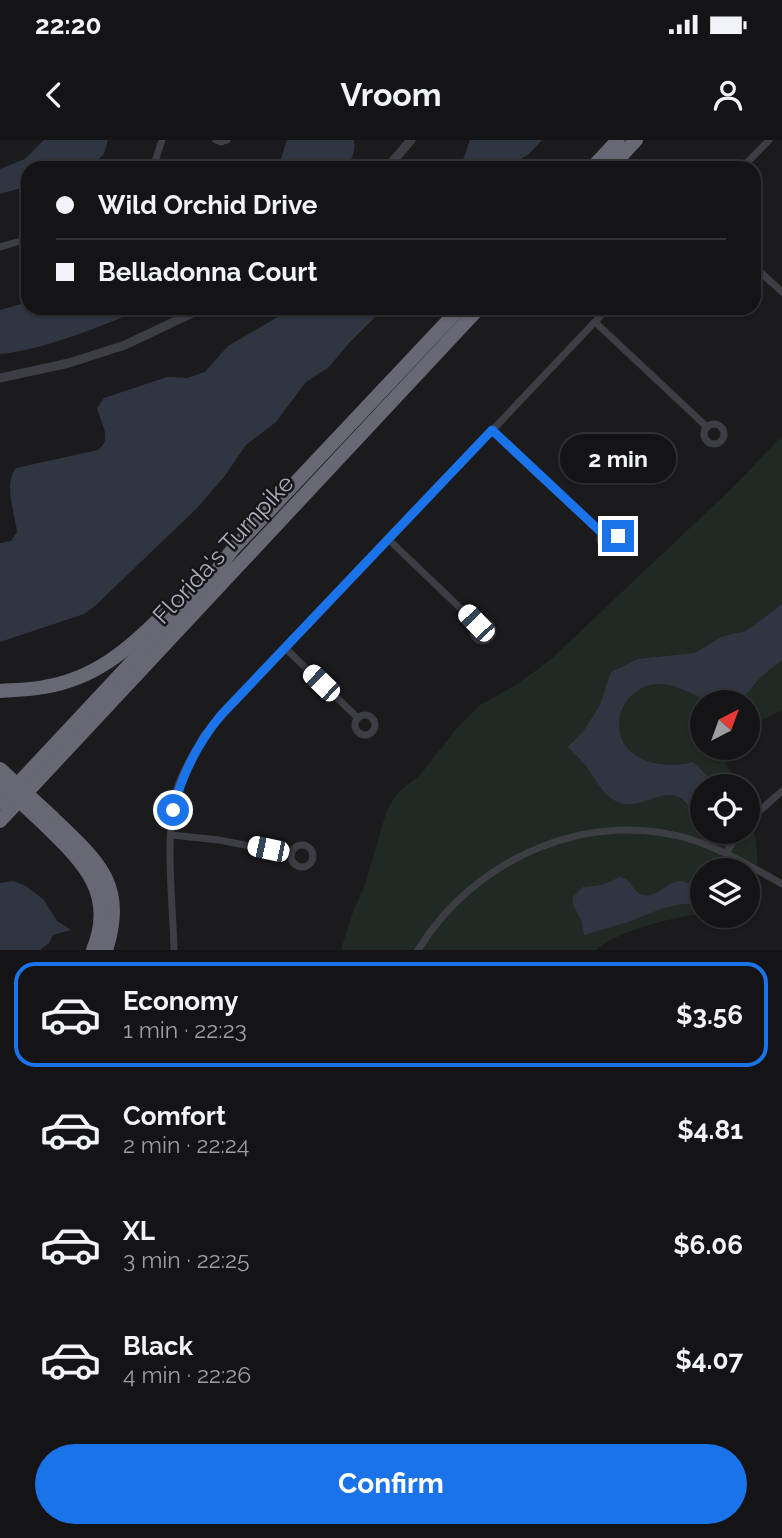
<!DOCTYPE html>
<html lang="en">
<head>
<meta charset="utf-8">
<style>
	:root { --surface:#141416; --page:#212123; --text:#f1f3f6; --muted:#9d9ea1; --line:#333335; --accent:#1a73e8 }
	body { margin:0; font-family:Raleway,sans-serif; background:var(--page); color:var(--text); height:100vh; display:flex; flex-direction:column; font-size:26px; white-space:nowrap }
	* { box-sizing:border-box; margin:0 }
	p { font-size:23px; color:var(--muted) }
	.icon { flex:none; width:38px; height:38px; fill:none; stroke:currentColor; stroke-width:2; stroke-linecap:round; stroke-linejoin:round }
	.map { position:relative; height:810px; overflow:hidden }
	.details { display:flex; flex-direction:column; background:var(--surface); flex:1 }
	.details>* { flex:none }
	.guide { position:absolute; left:21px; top:21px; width:740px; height:154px; border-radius:21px; box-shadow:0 2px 5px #0004,0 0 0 2px var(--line); display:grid; align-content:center; height:154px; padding:0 35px; background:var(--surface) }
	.needle { width:46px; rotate:41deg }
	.buttons { position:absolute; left:690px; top:550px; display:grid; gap:14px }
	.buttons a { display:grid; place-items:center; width:70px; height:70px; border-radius:50%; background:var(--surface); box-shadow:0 2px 5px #0004,0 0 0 2px var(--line); font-size:35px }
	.end { position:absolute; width:32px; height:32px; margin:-16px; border:9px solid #1a73e8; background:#fff; box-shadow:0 0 0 4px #fff }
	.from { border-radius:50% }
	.bubble { position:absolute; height:49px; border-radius:24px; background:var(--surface); box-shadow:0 2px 5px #0004,0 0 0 2px var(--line); font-size:23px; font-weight:700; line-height:49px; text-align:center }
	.car { position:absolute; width:21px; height:42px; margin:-21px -10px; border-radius:9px; box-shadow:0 0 5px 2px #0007; background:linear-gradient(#fff 24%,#345 0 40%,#fff 0 76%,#345 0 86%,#fff 0) }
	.guide b { display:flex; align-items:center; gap:24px; height:66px; font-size:26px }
	.guide b+b { border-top:2px solid var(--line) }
	.guide i { width:18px; height:18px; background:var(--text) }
	ul { padding:12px 0 0; list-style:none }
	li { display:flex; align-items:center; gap:21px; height:105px; margin:0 14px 10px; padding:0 21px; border:4px solid transparent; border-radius:21px }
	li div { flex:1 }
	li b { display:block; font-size:26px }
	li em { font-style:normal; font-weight:700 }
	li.on { border-color:var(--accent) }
	li>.icon { width:63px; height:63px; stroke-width:1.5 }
	.action { display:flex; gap:14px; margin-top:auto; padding:14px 35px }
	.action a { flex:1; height:80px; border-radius:42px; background:var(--accent); color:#fff; font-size:28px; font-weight:700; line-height:80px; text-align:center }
	.status { display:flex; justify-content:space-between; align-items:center; height:49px; padding:0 35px; background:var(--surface); direction:ltr }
	.status svg { height:19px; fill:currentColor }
	header { display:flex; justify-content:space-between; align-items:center; height:91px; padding:0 35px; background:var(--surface); font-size:32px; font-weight:700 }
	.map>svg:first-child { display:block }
	.green { fill:#202923 }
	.water { fill:#2f3642 }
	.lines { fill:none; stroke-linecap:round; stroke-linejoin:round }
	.minor { stroke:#3d3d44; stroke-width:7 }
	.tertiary { stroke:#3d3d44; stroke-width:9 }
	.motorway { stroke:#676873; stroke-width:14 }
	.motorway-bridge { stroke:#676873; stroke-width:14 }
	.route { stroke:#1a73e8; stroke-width:9 }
	.labels { text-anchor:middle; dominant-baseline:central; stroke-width:5; stroke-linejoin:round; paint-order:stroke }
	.street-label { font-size:24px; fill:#adaebd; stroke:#161518 }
</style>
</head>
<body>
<div class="status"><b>22:20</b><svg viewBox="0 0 49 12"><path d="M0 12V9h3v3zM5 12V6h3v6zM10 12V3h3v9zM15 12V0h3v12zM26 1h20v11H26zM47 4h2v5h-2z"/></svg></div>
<header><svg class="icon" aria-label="back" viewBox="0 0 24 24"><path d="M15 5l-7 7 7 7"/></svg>Vroom<svg class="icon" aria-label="person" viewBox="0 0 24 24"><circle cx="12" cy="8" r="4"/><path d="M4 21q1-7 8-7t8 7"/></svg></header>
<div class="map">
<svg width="782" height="810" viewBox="0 0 782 810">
	<rect width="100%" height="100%" fill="#1b1a1d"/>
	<path class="green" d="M782 296V570L747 589V562H702V607H720L717 610 739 646H702V691H747V658L750 662C754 702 766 727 747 765V730H702V773C670 779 621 789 596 810H341L351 777 365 744 387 670 398 652 420 635 456 589 480 565 514 546 549 521 730 350Z"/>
	<g class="water">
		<polygon points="44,0 108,0 104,14 89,28 28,28 28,46 0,54 0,29 25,19"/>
		<path d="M287 0H354C356 10 352 21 344 28H278Z"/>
		<polygon points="470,0 542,0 529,14 507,28 460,28"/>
		<path d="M28 162V168H143C107 185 39 211 0 214V170Z"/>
		<path d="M293 168H384L350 202 329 227 306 242 276 282 246 305 224 337 197 368 94 467 84 474 0 502V403L11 401 17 392C15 372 3 345 16 328L98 310C113 299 101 284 97 268L104 258 167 237 187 238 205 232 228 206Z"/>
		<path d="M782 464V520C775 526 767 531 761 537 755 543 749 552 743 557 707 583 671 518 631 556 623 564 619 573 619 584 619 622 664 630 693 622L718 646H702V676C690 672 685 655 671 655 660 654 646 662 634 664 605 667 598 640 583 622 578 617 572 612 568 607L585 589 600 565 611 532 638 519 695 513 721 497 745 491 755 485Z"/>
		<path d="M620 737C633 740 632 750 640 754 656 761 666 741 681 741 687 742 695 747 702 748V764H682L661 769 628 782 584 795 582 782 573 764V757L583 747 602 745Z"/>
		<polygon points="13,741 26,746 44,760 57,781 71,790 53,795 49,803 40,810 0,810 0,743"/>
	</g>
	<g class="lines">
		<g class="minor">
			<polyline points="216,0 221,2 227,0"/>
			<polyline points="153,28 162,0"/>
			<polyline points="742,28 769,0"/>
			<polyline points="0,107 28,99"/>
			<polyline points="754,126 782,152"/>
			<polyline points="595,182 707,287"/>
			<circle cx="714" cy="294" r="10"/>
			<polyline points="492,290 602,393"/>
			<circle cx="609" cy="399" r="9"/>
			<polyline points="388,399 476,483"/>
			<circle cx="483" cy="491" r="10"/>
			<polyline points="285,508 358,578"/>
			<circle cx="365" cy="585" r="10"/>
			<polyline points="747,682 782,651"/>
			<polyline points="171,695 219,700 291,714"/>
			<circle cx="302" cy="716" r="11"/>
			<polyline points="726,713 740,691"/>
			<path d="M174 810C173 760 163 690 179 643 185 626 196 610 204 595L608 168"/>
			<path d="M418 810C474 718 591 666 696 701 727 712 754 728 782 744"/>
		</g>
		<g class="tertiary">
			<polyline points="387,28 411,0"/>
			<polyline points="0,238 69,223 125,205 203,168"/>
		</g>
		<g class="motorway">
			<polyline points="592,28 618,0"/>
			<polyline points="610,28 636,0"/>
			<path d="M0 551C14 550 30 550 44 547 94 539 128 510 163 475"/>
			<polyline points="0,663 215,433 233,409 460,168"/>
			<path d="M52 677C96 720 128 743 106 810"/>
			<polyline points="0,681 479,168"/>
			<path d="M46 686C84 723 116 754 93 810"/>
		</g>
		<g class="motorway-bridge">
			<polyline points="0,629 52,677"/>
			<polyline points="0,643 46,686"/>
		</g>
	</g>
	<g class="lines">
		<path class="route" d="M173 670C182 634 197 604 221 575L492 290 602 393 612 391 618 396"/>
	</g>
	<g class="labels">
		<g class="street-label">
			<text transform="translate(223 409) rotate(-47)">Florida's Turnpike</text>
		</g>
	</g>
</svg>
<div class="buttons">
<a><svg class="needle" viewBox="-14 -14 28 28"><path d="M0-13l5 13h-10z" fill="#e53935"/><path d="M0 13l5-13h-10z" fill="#9d9ea1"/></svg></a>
<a><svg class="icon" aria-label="locate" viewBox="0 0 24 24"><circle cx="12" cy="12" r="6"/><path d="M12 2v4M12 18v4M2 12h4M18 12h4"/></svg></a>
<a><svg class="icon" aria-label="layers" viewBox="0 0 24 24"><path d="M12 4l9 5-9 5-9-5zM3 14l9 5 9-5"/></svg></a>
</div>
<i class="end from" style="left:173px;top:670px"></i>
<i class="end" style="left:618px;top:396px"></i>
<div class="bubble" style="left:560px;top:294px;width:116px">2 min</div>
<i class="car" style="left:476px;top:483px;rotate:316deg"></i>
<i class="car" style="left:321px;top:543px;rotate:314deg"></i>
<i class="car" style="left:268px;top:709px;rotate:282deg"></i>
<div class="guide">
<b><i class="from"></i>Wild Orchid Drive</b>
<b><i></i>Belladonna Court</b>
</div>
</div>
<section class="details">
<ul>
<li class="on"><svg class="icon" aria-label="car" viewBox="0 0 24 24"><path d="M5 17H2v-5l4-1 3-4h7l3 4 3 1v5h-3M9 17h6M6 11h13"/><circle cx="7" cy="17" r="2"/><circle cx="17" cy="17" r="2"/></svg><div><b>Economy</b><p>1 min · 22:23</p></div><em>$3.56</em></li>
<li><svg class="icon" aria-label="car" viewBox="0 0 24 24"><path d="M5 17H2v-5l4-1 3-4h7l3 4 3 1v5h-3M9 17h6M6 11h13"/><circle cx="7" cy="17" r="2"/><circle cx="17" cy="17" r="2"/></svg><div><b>Comfort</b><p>2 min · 22:24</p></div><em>$4.81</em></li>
<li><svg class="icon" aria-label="car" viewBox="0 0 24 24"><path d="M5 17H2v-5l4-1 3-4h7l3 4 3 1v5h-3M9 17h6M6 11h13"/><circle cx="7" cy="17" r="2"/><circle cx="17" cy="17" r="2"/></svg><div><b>XL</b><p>3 min · 22:25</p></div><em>$6.06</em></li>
<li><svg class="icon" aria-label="car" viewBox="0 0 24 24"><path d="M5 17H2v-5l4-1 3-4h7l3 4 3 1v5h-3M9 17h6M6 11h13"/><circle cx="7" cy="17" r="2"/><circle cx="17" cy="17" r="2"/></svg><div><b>Black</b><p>4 min · 22:26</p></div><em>$4.07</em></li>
</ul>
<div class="action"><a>Confirm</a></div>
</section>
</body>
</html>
